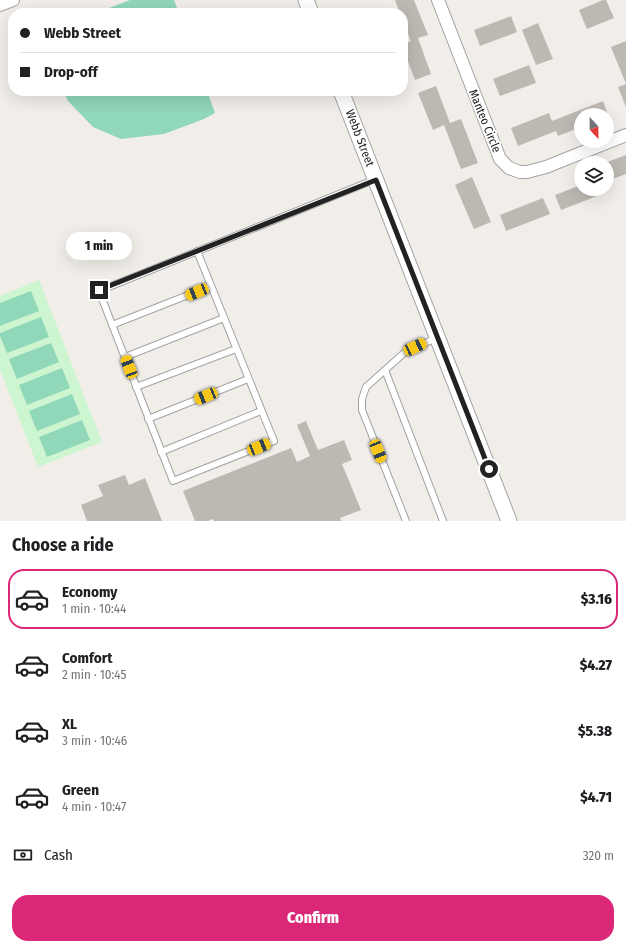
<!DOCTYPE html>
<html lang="en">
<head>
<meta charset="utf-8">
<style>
	:root { --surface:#fff; --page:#f6f6f6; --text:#202124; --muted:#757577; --line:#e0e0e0; --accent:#db2777 }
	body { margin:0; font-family:"Fira Sans Condensed",sans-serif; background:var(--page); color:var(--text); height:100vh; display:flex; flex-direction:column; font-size:15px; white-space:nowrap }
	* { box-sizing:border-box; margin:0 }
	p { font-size:13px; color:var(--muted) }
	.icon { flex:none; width:22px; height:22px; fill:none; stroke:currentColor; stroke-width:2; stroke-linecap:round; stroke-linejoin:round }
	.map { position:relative; height:521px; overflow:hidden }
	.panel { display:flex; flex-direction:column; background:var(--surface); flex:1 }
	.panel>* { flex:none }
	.banner { position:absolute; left:8px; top:8px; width:400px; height:88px; border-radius:16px; box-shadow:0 4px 16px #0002; display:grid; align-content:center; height:88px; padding:0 12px; background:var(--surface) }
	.needle { width:26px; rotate:158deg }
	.tools { position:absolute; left:574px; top:108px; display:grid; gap:8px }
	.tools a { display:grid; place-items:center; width:40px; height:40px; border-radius:50%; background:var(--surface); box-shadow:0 4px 16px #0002; font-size:20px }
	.end { position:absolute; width:18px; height:18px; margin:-9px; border:5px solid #222; background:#fff; box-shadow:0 0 0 2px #fff }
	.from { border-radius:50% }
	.bubble { position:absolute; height:28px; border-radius:14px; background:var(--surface); box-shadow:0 4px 16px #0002; font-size:13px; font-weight:800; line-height:28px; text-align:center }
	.car { position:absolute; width:12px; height:24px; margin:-12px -6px; border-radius:5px; box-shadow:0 0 3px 1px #0007; background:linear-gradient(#f5c518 24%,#345 0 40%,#f5c518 0 76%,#345 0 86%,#f5c518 0) }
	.banner b { display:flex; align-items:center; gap:14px; height:38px; font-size:15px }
	.banner b+b { border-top:1px solid var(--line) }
	.banner i { width:10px; height:10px; background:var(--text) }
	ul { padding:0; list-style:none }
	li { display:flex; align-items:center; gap:12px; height:60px; margin:0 8px 6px; padding:0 4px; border:2px solid transparent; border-radius:16px }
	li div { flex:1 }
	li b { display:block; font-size:15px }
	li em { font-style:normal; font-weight:800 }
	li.current { border-color:var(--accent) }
	li>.icon { width:36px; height:36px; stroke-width:1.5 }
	h2 { padding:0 12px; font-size:18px; line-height:48px }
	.pay { display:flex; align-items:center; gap:10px; height:44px; padding:0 12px; font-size:15px }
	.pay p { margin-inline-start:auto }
	.button { display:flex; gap:8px; margin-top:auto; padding:8px 12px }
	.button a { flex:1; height:46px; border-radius:16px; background:var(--accent); color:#fff; font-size:16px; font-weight:800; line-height:46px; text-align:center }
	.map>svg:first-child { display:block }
	.park { fill:#cdf5cf }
	.pitch { fill:#91d7ba }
	.building { fill:#beb8b3 }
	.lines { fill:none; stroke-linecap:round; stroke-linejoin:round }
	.service-casing { stroke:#a3a3a3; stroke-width:8 }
	.minor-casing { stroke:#a3a3a3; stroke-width:14 }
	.tertiary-casing { stroke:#a3a3a3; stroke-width:17 }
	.service { stroke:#fff; stroke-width:6 }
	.minor { stroke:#fff; stroke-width:12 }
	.tertiary { stroke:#fff; stroke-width:15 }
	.route { stroke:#222; stroke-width:5 }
	.labels { text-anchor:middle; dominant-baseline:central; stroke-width:3.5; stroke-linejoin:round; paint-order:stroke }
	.street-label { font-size:12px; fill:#222; stroke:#fff }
</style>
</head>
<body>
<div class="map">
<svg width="626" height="521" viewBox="0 0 626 521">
	<rect width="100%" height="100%" fill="#f1eeea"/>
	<polygon class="park" points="39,280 102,442 38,467 0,370 0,296"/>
	<g class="pitch">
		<polygon points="130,0 174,0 179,13 96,13"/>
		<polygon points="63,91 207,91 215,113 204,119 164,134 121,139 93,127 68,101"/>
		<polygon points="31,291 39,311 0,326 0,303"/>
		<polygon points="41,317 49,337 7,353 0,336 0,333"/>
		<polygon points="51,343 59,362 17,379 9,359"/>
		<polygon points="62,368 70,388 27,405 19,385"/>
		<polygon points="72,394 80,414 37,431 29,411"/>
		<polygon points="82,420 90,440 47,457 39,437"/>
	</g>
	<g class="building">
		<polygon points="395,0 414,0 428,35 418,38 431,74 415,80 403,48 403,44 411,41 403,21 403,13 400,13"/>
		<polygon points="603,0 606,0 614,18 587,29 579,10"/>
		<polygon points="511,16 517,32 480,46 474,30"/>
		<polygon points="538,23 553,59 536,65 522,30"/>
		<polygon points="626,41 626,107 618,87 626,84 611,47"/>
		<polygon points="529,65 536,83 500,96 493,79"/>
		<polygon points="436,86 450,123 461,119 478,163 461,169 444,125 433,130 418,93"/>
		<polygon points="603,101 608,115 581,115 581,127 558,136 556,131 518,146 511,128 549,113 552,121"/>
		<polygon points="626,155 626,174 607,181 607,162"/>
		<polygon points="472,177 491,222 474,229 455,185"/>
		<polygon points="581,185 581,189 594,189 597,196 561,210 555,195"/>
		<polygon points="543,198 550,214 506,231 500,215"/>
		<polygon points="306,421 318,450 344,440 352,460 342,464 361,510 340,518 341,521 214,521 213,519 208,521 195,521 183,491 291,448 297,462 310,456 297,425"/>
		<polygon points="125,475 129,485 145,478 162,521 87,521 81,505 103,496 98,485"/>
	</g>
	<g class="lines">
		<g class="service-casing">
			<g id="service">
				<polyline points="197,251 274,441 173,481 99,291 376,179"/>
				<polyline points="112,325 211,286"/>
				<polyline points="125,357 224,318"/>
				<polyline points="385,370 443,521"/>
				<polyline points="136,387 236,349"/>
				<polyline points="148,419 248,379"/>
				<polyline points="161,452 261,411"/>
				<polyline points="406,521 362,410 362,399 366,387 404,353 438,337"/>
			</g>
		</g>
		<g class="minor-casing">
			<g id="minor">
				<polyline points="438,0 500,159 509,168 520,172 527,172 546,167 626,135"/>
				<polyline points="0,5 13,0"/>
			</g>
		</g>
		<g class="tertiary-casing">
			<g id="tertiary">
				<polyline points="306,0 311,13"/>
				<polyline points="341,91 509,521"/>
			</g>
		</g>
		<use href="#service" class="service"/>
		<use href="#minor" class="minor"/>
		<use href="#tertiary" class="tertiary"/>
	</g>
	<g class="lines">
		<polyline class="route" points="99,290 376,180 489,469"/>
	</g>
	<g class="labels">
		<g class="street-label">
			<text transform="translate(485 121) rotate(68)">Manteo Circle</text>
			<text transform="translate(360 138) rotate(69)">Webb Street</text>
		</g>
	</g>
</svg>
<div class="tools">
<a><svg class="needle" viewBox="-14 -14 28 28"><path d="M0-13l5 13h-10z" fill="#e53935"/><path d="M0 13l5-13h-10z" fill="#757577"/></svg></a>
<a><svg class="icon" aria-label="layers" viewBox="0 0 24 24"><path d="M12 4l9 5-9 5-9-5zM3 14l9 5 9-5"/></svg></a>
</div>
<i class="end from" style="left:489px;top:469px"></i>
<i class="end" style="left:99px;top:290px"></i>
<div class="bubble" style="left:66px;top:232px;width:66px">1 min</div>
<i class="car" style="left:197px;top:292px;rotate:248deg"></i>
<i class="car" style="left:415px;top:347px;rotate:65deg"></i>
<i class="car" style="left:129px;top:367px;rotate:339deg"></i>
<i class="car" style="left:206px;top:396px;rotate:248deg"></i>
<i class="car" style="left:259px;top:447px;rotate:68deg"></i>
<i class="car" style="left:378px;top:451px;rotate:158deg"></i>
<div class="banner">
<b><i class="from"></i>Webb Street</b>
<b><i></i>Drop-off</b>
</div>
</div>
<section class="panel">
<h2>Choose a ride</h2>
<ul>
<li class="current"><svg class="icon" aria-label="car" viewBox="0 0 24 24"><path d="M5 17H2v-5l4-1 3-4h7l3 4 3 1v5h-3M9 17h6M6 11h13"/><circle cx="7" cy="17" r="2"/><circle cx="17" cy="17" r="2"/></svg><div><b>Economy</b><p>1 min · 10:44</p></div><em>$3.16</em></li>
<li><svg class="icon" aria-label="car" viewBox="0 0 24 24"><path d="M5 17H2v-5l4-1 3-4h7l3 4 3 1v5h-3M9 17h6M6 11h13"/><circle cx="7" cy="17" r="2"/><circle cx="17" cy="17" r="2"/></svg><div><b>Comfort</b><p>2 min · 10:45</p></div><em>$4.27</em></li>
<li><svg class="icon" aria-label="car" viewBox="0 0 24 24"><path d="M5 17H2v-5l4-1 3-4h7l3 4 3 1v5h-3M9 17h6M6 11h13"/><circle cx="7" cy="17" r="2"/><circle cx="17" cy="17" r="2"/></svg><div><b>XL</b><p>3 min · 10:46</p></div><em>$5.38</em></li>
<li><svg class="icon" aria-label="car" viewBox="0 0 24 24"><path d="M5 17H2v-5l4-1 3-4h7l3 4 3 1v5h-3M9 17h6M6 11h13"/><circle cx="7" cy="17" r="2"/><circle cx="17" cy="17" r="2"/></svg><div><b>Green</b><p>4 min · 10:47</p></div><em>$4.71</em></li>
</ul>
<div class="pay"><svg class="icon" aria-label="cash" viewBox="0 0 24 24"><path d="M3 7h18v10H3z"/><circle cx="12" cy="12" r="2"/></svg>Cash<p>320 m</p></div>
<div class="button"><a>Confirm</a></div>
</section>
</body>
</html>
